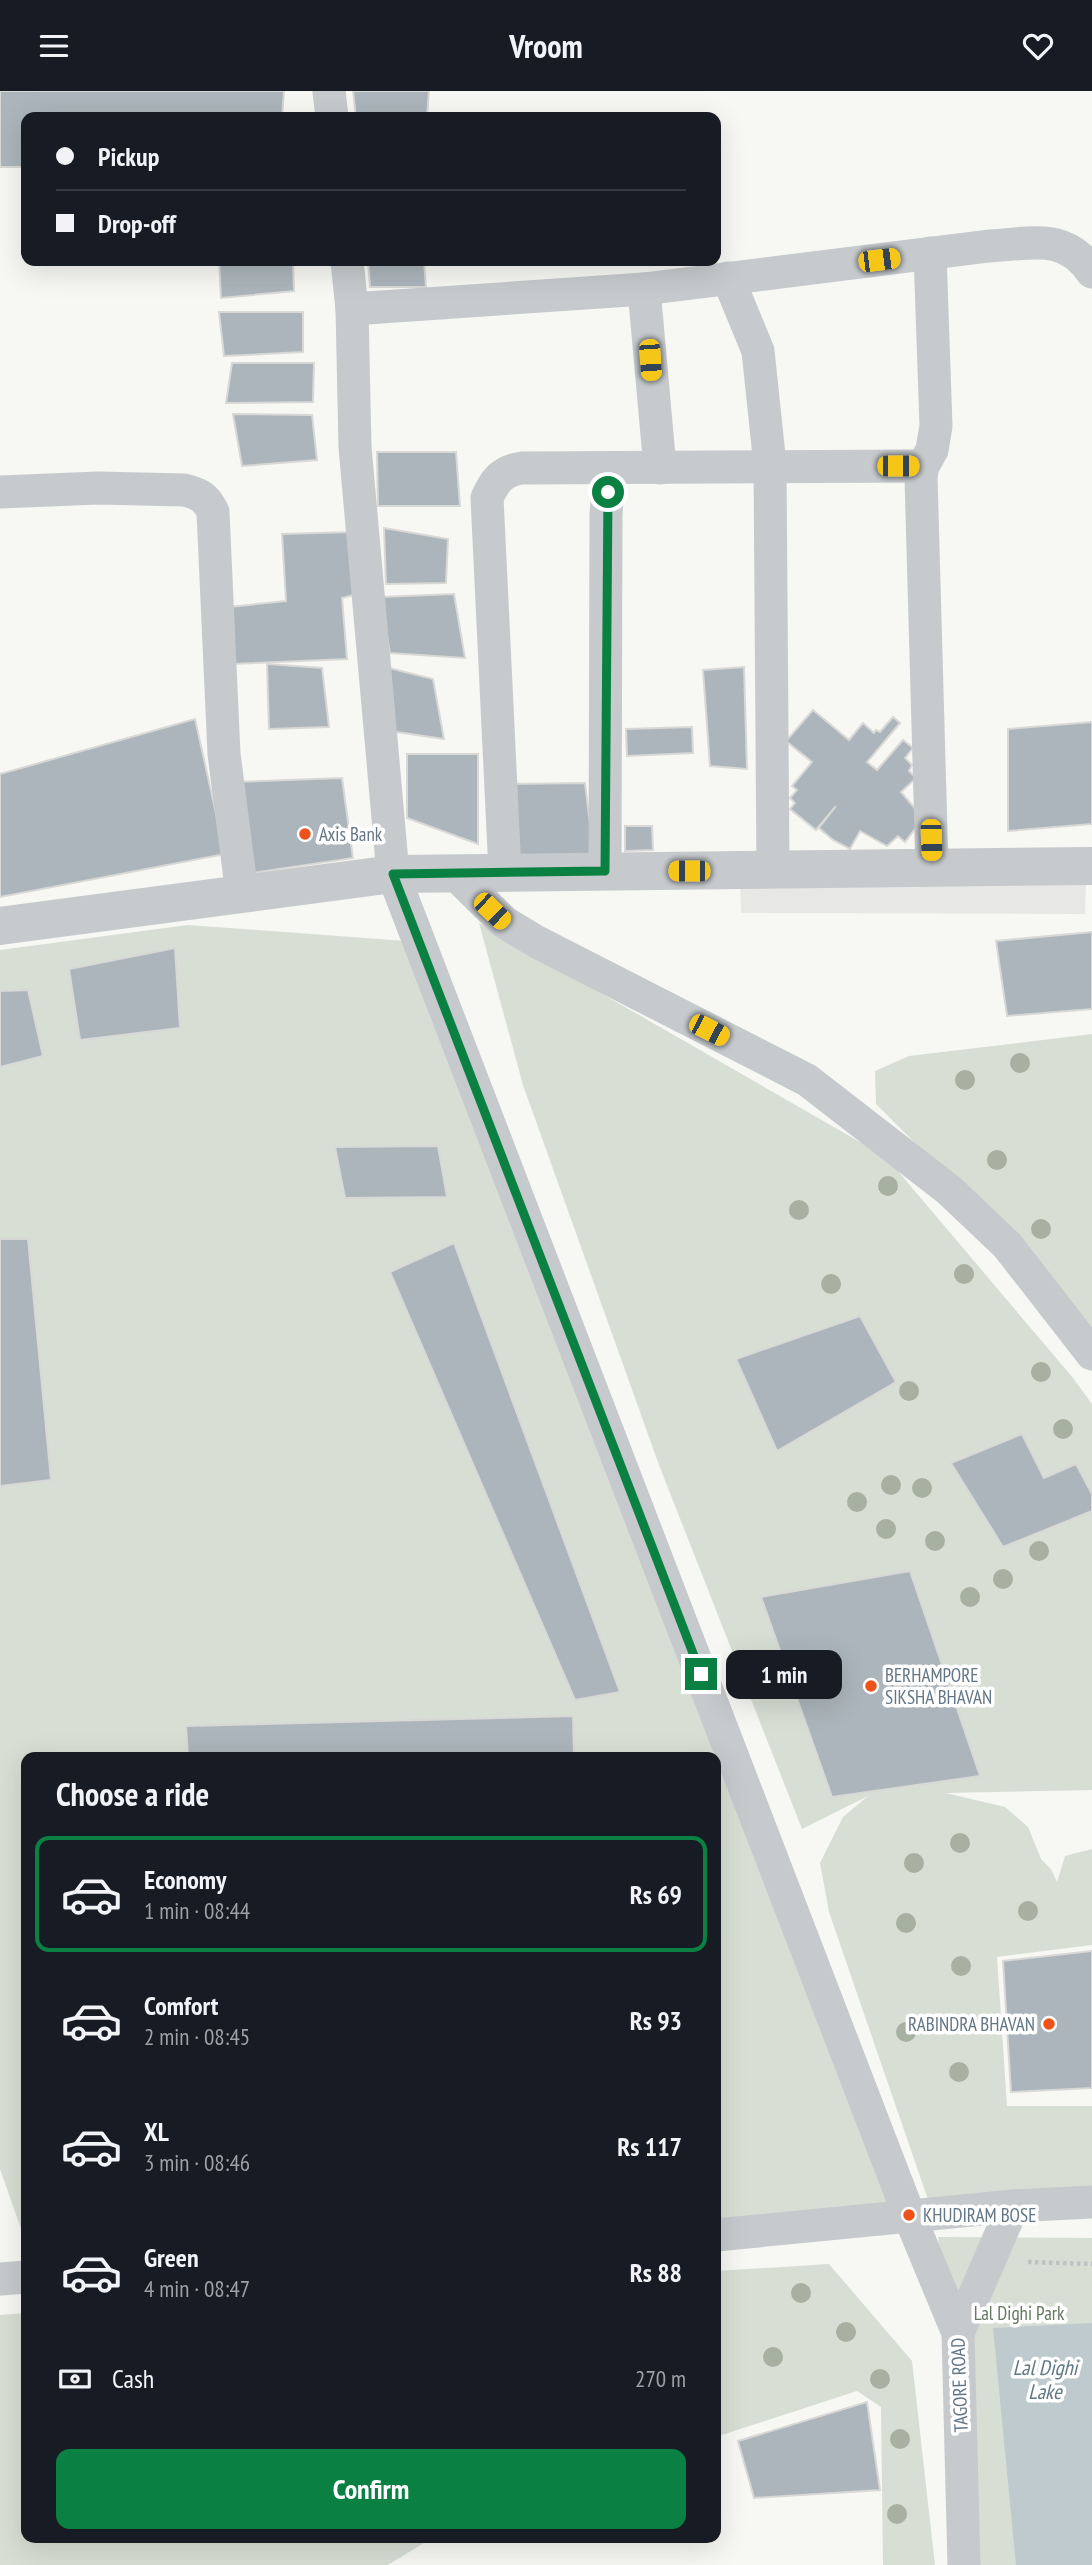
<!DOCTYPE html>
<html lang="en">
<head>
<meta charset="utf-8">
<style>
	:root { --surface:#171b24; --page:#242831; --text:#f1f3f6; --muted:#9ea1a6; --line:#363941; --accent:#0b8043 }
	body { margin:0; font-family:"PT Sans Narrow",sans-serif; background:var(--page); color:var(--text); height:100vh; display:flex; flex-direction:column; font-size:26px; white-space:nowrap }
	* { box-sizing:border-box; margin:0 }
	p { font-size:23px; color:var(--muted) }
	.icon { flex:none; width:38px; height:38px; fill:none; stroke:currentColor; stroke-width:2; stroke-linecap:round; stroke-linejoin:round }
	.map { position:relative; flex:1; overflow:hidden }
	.side { position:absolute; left:21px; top:1661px; width:700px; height:791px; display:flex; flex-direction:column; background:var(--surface); border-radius:14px; box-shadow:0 7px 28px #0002 }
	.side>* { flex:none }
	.hud { position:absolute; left:21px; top:21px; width:700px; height:154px; border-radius:14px; box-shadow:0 7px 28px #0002; display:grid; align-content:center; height:154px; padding:0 35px; background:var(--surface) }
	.end { position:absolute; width:32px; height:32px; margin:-16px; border:9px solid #0b8043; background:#fff; box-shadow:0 0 0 4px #fff }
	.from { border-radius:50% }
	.bubble { position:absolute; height:49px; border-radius:14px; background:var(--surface); box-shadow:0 7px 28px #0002; font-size:23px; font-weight:600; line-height:49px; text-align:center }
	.car { position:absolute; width:21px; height:42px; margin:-21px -10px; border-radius:9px; box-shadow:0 0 5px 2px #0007; background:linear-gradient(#f5c518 24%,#345 0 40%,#f5c518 0 76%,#345 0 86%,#f5c518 0) }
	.hud b { display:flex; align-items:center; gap:24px; height:66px; font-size:26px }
	.hud b+b { border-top:2px solid var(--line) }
	.hud i { width:18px; height:18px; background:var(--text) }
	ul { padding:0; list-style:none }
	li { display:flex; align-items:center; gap:21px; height:116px; margin:0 14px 10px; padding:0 21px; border:4px solid transparent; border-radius:14px }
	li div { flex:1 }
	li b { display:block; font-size:26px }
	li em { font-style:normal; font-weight:600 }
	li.active { border-color:var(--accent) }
	li>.icon { width:63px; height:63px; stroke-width:1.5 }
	h2 { padding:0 35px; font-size:32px; line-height:84px }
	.pay { display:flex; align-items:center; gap:18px; height:77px; padding:0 35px; font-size:26px }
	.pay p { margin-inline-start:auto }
	.cta { display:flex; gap:14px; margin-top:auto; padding:14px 35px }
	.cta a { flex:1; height:80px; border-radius:14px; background:var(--accent); color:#fff; font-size:28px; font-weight:600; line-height:80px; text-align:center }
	header { display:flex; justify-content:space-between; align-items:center; height:91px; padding:0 35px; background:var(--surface); font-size:32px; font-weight:600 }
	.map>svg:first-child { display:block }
	.built { fill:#e7e8e6 }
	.green { fill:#d7dfd4 }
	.water { fill:#bfcacf }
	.building { fill:#acb5bb; stroke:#d8d8d6; stroke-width:2 }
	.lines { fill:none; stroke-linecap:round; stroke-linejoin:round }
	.path { stroke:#bfc2c4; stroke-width:4.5; stroke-dasharray:3.5 3.5; stroke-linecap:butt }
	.minor { stroke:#c6cacd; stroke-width:33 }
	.tertiary { stroke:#c6cacd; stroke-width:38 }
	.tree { fill:#a6b1a2 }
	.route { stroke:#0b8043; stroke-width:9 }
	.poi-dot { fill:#ef511b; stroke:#fff; stroke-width:2.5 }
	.labels { text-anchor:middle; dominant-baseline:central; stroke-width:7; stroke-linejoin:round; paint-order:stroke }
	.poi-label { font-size:19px; fill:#637686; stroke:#fff; text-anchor:start }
	.park-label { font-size:19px; fill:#64785f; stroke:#fff }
	.street-label { font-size:19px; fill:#637686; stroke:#fff }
	.water-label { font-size:21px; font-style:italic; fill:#5f7883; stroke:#fff }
</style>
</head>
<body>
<header><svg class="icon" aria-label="menu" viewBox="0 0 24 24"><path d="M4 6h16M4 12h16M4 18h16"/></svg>Vroom<svg class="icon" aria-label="heart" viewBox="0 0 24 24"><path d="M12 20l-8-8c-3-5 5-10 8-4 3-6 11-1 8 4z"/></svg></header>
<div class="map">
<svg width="1092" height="2474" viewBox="0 0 1092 2474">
	<rect width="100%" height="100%" fill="#f7f7f3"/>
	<polygon class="built" points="740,785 1086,790 1085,823 741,822"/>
	<g class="green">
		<polygon points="479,832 886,1066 1073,1287 1092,1313 1092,1699 946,1702 1005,1716 1028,1736 1041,1768 1051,1778 1057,1791 1065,1765 1092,1758 1092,1854 997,1866 1007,2015 1092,2015 1092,2126 936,2132 829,1821 820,1772 843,1726 868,1705 802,1738 659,1374 523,994"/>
		<polygon points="188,834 433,852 896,2116 716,2129 716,1666 26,1666 26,2152 0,2078 0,859"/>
		<polygon points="1092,943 1092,1271 919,1056 876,1013 875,980 909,965"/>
		<polygon points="938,2146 1092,2147 1092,2474 969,2474"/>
		<polygon points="829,2173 912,2270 935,2474 883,2474 881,2316 857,2300 716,2346 716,2180"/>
		<polygon points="26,2222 26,2446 432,2447 388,2474 0,2474 0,2224"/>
	</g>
	<polygon class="water" points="1092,2232 1092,2474 1016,2474 993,2237"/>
	<g class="building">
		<polygon points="0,0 284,0 282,26 26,26 26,76 0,76"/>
		<polygon points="353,0 429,0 427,26 356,26"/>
		<polygon points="219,170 293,170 294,200 221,207"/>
		<polygon points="368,170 424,170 426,196 370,196"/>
		<polygon points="219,221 303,221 303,261 224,265"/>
		<polygon points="232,272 314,272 313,311 226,312"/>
		<polygon points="233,323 312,324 317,369 242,375"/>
		<polygon points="377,361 456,361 460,415 378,415"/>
		<polygon points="384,437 448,448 446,492 386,493"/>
		<polygon points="352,441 357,503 342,507 347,568 232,573 229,516 286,510 282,443"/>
		<polygon points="454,503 465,567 390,562 380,506"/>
		<polygon points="267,573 322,577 329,636 269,638"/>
		<polygon points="381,575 433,588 444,648 390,640"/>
		<polygon points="744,576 747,678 710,675 703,579"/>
		<polygon points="813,619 849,649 863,632 874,642 876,639 880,641 893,626 900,632 867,671 877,679 903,649 913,657 905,667 912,674 909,680 916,687 901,701 923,727 905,751 898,745 887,755 860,740 850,758 833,749 819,737 836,715 816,739 790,718 795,712 790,707 797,699 792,695 812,671 786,650"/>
		<polygon points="195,628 225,763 0,806 0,683"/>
		<polygon points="1092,631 1092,733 1008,740 1008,638"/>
		<polygon points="692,636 693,662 627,665 626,638"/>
		<polygon points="407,663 478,663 478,753 407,727"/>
		<polygon points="342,687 353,767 253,782 236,691"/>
		<polygon points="585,692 594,766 514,770 507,693"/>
		<polygon points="625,735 652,735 653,759 625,760"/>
		<polygon points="1092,841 1092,918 1007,925 996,850"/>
		<polygon points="175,857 180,937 80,949 69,878"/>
		<polygon points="28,899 43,965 0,976 0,900"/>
		<polygon points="438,1055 447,1106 345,1107 335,1056"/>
		<polygon points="0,1148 28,1148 51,1389 0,1395"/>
		<polygon points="454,1152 620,1601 575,1609 390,1181"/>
		<polygon points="860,1225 896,1291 777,1360 736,1268"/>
		<polygon points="1022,1343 1044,1387 1076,1373 1092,1403 1092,1420 1003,1456 951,1372"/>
		<polygon points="910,1480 980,1685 832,1706 761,1506"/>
		<polygon points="573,1625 574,1666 188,1666 186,1635"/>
		<polygon points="1092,1860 1092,1997 1011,2001 1003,1870"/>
		<polygon points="867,2311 880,2399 754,2407 738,2350"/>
	</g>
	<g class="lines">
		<polyline class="path" points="1028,2171 1092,2173"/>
		<g class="minor">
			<polyline points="329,0 332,26"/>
			<polyline points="930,162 936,335 932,359 923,375 921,386 932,777"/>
			<polyline points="347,170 352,218 355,356 393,783 909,2124 958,2242 964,2474"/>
			<polyline points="728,187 758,260 770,374 773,780"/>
			<polyline points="644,198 660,377"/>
			<path d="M352 218 644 198 989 155C1031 153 1065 141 1092 181"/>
			<path d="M0 401 98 397 184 399C200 403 206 406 213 421L224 663 242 803"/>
			<polyline points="605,780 606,424 609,378"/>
			<path d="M505 781 487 407C495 389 502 380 522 377L923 375"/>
			<polyline points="454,782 504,831 537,851 807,989 949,1099 1007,1154 1092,1263"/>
			<polyline points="716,2144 1013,2115 1092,2111"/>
			<polyline points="0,2188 26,2186"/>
			<polyline points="958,2242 1013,2115"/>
		</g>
		<polyline class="tertiary" points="0,835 393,783 1092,775"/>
	</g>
	<g class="tree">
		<circle cx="1020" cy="972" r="10"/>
		<circle cx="965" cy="989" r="10"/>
		<circle cx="997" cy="1069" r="10"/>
		<circle cx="888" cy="1095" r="10"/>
		<circle cx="799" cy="1119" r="10"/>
		<circle cx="1041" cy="1138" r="10"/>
		<circle cx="964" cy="1183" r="10"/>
		<circle cx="831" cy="1193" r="10"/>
		<circle cx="1041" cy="1281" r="10"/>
		<circle cx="909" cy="1300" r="10"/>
		<circle cx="1063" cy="1338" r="10"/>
		<circle cx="891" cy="1394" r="10"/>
		<circle cx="922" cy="1397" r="10"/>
		<circle cx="857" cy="1411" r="10"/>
		<circle cx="886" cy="1438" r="10"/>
		<circle cx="935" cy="1450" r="10"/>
		<circle cx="1039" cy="1460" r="10"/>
		<circle cx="1003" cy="1488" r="10"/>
		<circle cx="970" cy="1506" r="10"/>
		<circle cx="960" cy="1752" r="10"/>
		<circle cx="914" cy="1772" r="10"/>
		<circle cx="1028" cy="1820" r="10"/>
		<circle cx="906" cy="1832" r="10"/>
		<circle cx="961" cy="1875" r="10"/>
		<circle cx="906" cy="1941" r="10"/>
		<circle cx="959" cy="1981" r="10"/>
		<circle cx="801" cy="2202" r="10"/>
		<circle cx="846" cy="2241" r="10"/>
		<circle cx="773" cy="2266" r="10"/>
		<circle cx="880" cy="2288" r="10"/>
		<circle cx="900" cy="2348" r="10"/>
		<circle cx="897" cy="2423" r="10"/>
	</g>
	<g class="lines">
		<polyline class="route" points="608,401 605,780 393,783 701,1583"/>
	</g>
	<g class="poi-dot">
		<circle cx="305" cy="743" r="7"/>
		<circle cx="871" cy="1595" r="7"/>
		<circle cx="1049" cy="1933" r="7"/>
		<circle cx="909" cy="2124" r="7"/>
	</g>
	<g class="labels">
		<g class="poi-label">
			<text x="319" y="743">Axis Bank</text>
			<text x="885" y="1584">BERHAMPORE<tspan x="885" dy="22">SIKSHA BHAVAN</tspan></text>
			<text x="1035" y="1933" text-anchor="end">RABINDRA BHAVAN</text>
			<text x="923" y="2124">KHUDIRAM BOSE</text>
		</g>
		<g class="park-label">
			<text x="1019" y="2222">Lal Dighi Park</text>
		</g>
		<g class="street-label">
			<text transform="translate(959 2294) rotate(-92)">TAGORE ROAD</text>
		</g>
		<g class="water-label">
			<text x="1045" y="2276">Lal Dighi<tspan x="1045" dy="24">Lake</tspan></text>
		</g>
	</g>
</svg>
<i class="end from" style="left:608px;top:401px"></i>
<i class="end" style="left:701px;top:1583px"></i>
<div class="bubble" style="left:726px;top:1559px;width:116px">1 min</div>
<i class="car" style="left:879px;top:169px;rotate:83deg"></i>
<i class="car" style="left:650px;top:269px;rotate:176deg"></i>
<i class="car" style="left:898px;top:375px;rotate:90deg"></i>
<i class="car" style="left:931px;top:749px;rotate:178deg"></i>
<i class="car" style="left:689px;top:780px;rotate:270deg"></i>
<i class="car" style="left:492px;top:820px;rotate:134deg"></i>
<i class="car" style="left:709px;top:939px;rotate:117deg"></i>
<div class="hud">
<b><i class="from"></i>Pickup</b>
<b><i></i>Drop-off</b>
</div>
<section class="side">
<h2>Choose a ride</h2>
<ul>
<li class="active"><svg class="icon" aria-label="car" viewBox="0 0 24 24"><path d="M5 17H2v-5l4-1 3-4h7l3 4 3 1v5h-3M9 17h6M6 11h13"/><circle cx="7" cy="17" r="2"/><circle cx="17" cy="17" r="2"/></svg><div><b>Economy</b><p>1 min · 08:44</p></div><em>Rs 69</em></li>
<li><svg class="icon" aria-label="car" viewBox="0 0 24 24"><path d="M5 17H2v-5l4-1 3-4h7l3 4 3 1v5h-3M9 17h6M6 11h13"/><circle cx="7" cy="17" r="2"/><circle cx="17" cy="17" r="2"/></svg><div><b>Comfort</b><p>2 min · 08:45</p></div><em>Rs 93</em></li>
<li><svg class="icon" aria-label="car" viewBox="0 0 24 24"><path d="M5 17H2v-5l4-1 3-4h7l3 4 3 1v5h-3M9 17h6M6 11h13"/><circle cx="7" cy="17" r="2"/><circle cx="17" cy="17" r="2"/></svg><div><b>XL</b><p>3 min · 08:46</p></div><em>Rs 117</em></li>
<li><svg class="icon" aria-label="car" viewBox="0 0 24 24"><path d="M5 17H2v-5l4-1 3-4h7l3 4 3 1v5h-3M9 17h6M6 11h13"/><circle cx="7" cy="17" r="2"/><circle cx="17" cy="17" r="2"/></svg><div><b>Green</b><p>4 min · 08:47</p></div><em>Rs 88</em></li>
</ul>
<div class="pay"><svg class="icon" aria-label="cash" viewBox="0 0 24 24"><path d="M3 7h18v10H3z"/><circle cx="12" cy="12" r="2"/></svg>Cash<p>270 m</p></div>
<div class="cta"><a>Confirm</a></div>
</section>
</div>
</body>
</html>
